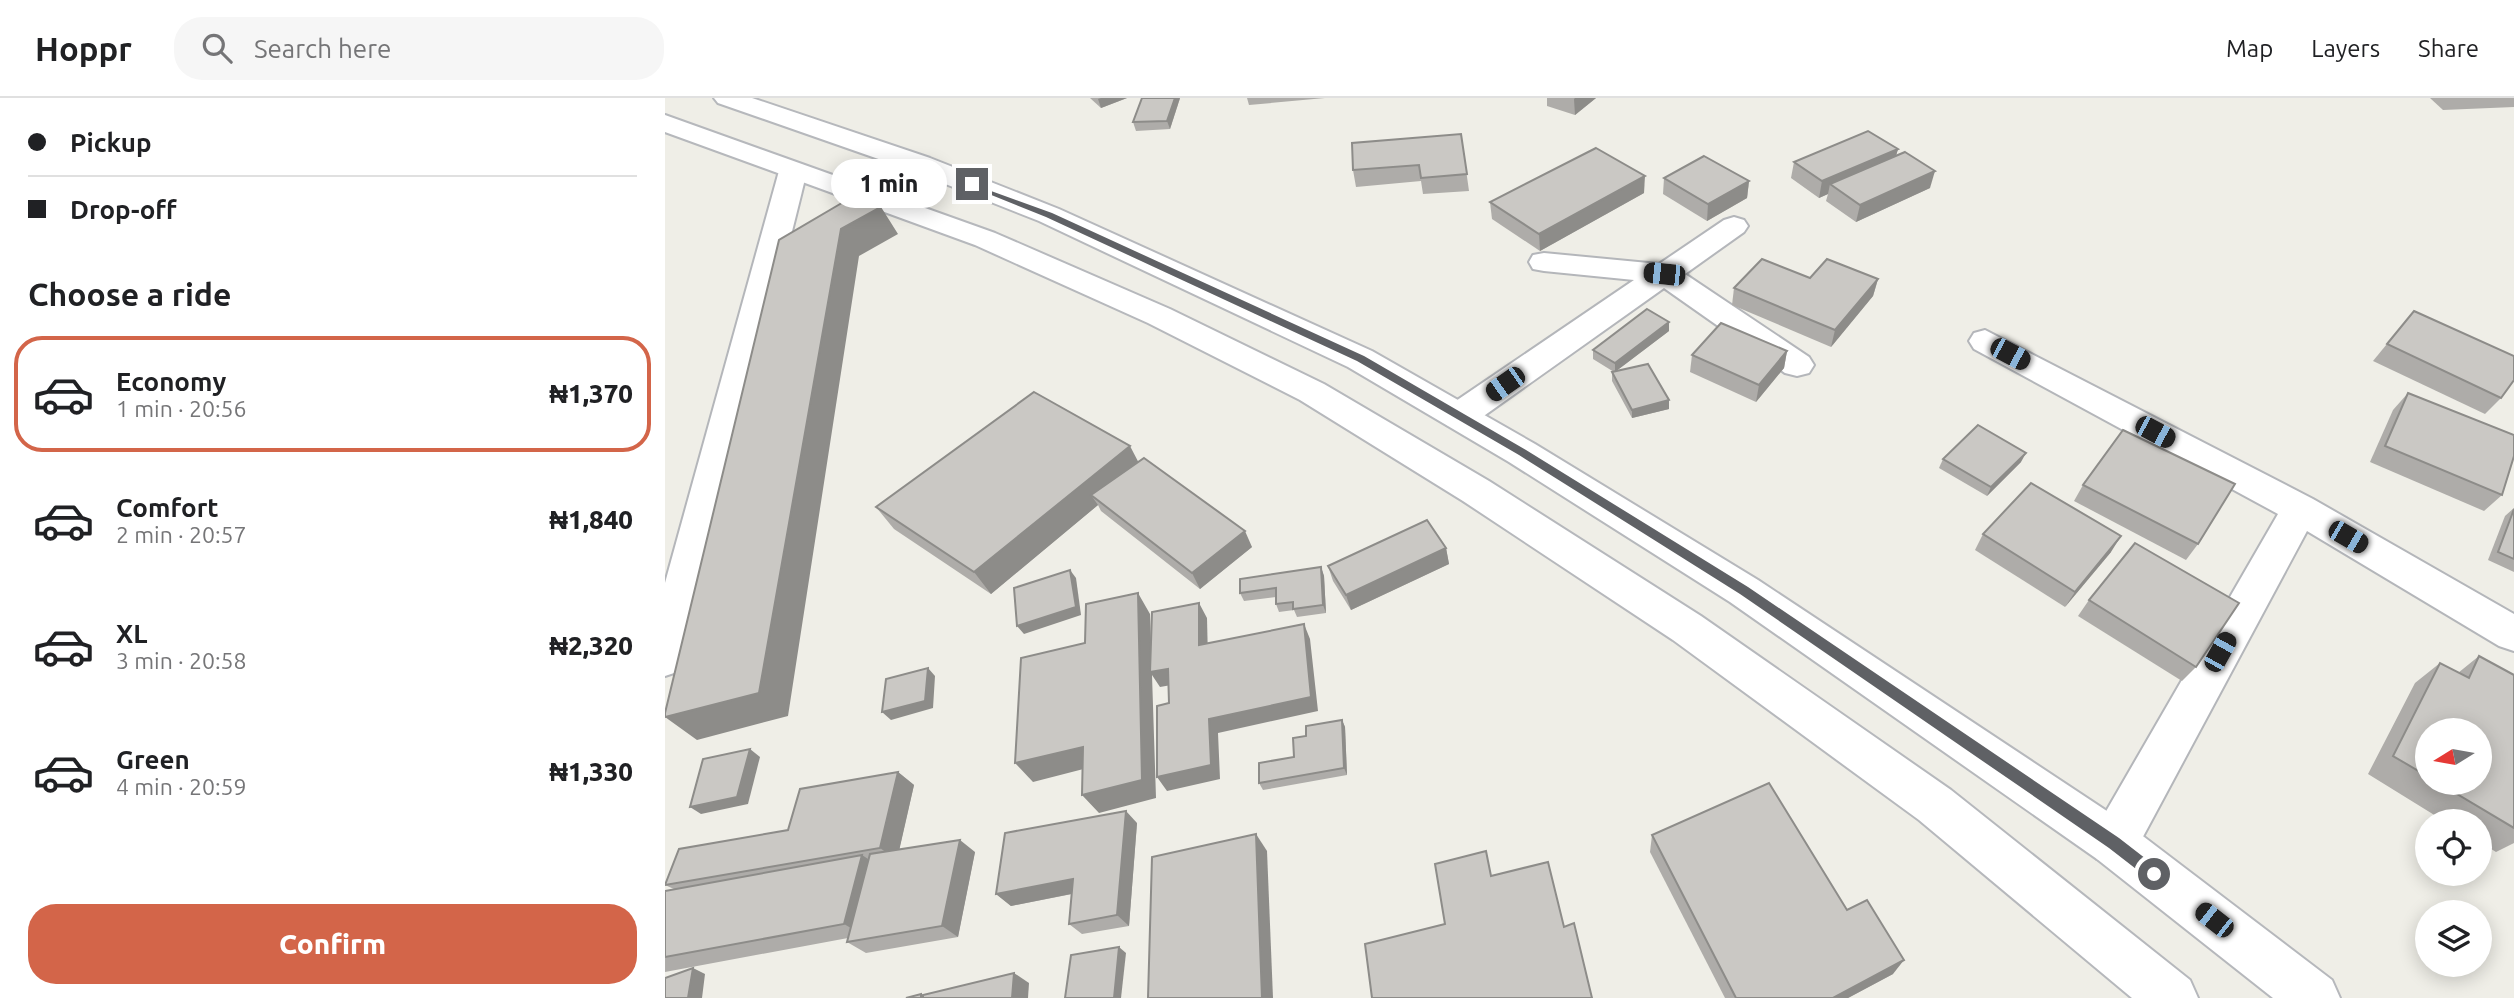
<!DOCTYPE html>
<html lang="en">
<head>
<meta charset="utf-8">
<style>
	:root { --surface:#fff; --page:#f6f6f6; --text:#202124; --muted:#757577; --line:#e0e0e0; --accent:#d36549 }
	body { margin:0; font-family:Ubuntu,sans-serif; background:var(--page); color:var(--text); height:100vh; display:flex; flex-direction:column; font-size:26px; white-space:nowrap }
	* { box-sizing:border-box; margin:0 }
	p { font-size:23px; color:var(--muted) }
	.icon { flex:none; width:38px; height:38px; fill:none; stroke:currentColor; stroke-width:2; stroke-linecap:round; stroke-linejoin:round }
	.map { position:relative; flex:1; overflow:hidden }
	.panel { display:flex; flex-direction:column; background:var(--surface); width:665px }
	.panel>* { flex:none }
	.guide { display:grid; align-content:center; height:154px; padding:0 28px; background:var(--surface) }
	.needle { width:46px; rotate:259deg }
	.controls { position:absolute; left:1750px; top:620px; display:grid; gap:14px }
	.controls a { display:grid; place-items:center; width:77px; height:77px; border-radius:50%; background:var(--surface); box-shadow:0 4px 18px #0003; font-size:35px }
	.end { position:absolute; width:32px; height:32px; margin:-16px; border:9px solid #5f6165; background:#fff; box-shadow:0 0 0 4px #fff }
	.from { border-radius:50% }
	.bubble { position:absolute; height:49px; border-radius:24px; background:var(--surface); box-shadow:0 4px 18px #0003; font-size:23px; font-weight:800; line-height:49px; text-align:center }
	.car { position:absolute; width:21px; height:42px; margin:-21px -10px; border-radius:9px; box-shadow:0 0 5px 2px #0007; background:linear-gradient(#222 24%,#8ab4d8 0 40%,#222 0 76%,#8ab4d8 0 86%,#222 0) }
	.guide b { display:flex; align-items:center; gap:24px; height:66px; font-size:26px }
	.guide b+b { border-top:2px solid var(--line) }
	.guide i { width:18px; height:18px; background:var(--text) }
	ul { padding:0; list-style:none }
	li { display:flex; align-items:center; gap:21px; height:116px; margin:0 14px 10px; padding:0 14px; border:4px solid transparent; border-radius:28px }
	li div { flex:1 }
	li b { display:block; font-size:26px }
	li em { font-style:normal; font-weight:800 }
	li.current { border-color:var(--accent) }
	li>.icon { width:63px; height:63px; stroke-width:1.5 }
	h2 { padding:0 28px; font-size:32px; line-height:84px }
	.action { display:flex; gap:14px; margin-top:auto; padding:14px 28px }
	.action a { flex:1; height:80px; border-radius:28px; background:var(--accent); color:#fff; font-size:28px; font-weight:800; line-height:80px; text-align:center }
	header { display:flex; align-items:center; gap:42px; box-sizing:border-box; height:98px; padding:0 35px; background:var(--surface); border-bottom:2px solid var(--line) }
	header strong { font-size:33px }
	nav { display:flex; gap:38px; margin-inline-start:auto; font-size:24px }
	.search { width:490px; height:63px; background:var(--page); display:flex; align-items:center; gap:18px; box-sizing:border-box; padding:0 24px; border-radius:28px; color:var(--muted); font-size:26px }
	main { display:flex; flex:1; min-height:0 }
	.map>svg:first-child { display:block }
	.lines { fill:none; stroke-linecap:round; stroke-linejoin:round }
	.minor-casing { stroke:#b4b6ba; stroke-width:4 }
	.secondary-casing { stroke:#b6b8bc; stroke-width:4 }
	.minor { fill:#fff; fill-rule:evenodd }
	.secondary { fill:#fff; fill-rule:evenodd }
	.wall { fill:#aeaca9; fill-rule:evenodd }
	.shaded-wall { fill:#8d8c89 }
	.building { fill:#cac8c4; stroke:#8d8c89; stroke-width:2 }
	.route { fill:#5f6165 }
</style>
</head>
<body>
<header>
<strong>Hoppr</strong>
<div class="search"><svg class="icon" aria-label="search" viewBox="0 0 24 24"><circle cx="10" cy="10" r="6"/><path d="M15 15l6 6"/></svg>Search here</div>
<nav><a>Map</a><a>Layers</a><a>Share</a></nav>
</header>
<main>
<section class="panel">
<div class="guide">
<b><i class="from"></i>Pickup</b>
<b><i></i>Drop-off</b>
</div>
<h2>Choose a ride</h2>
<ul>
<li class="current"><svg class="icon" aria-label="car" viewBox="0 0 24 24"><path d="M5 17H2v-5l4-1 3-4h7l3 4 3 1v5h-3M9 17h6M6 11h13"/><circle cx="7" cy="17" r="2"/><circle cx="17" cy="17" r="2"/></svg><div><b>Economy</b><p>1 min · 20:56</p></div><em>₦1,370</em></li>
<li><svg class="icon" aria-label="car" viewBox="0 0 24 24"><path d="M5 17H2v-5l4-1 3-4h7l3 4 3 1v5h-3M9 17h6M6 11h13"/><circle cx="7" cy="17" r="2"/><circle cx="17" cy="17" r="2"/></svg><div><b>Comfort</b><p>2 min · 20:57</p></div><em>₦1,840</em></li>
<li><svg class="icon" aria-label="car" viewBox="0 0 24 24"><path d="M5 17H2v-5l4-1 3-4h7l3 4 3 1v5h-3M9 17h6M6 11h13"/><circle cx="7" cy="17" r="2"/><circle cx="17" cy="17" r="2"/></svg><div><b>XL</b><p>3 min · 20:58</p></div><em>₦2,320</em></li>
<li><svg class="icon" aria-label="car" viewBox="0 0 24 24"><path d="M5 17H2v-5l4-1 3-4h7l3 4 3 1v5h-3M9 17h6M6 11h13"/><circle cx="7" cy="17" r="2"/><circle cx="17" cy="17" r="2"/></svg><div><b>Green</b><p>4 min · 20:59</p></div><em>₦1,330</em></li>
</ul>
<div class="action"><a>Confirm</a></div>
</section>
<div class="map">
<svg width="1849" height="900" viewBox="0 0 1849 900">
	<rect width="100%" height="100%" fill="#efeee7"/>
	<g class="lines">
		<g class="minor-casing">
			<g id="minor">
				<polygon points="128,65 138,67 142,73 21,560 15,573 0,578 0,485 114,73 118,67"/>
				<polygon points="1069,119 1079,122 1083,128 1079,134 1020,176 1144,259 1149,267 1144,275 1132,278 1120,275 999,190 806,327 794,330 782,327 777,318 782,309 969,182 879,173 868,171 864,164 868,157 879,155 994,166 1059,122"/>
				<polygon points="1320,232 1648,401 1849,516 1849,553 1834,548 1642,433 1466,761 1449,768 1432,761 1425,745 1432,729 1613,416 1309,251 1304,243 1309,235"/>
			</g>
		</g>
		<g class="secondary-casing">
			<g id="secondary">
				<polygon points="49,0 87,0 265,60 394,111 707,253 870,346 1093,482 1466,729 1667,882 1675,900 1608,900 1432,761 1065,504 844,364 683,269 374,123 245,72 53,5"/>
				<polygon points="0,17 330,135 505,211 659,286 824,383 1036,518 1286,692 1525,882 1533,900 1467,900 1254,722 1008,542 798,403 635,302 483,225 310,147 0,34"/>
			</g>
		</g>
		<use href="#minor" class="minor"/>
		<use href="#secondary" class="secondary"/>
	</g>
	<g class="wall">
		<polygon points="425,0 462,0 436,10"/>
		<polygon points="515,0 505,31 471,33 468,24"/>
		<polygon points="582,0 660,0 584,7"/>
		<polygon points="882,0 931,0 910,17 882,8"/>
		<polygon points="1765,0 1849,0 1849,9 1778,12"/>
		<polygon points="796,36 804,93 758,96 756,83 691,89 688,72"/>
		<polygon points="1233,51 1231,58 1265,90 1191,124 1161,103 1163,96 1154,100 1126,80 1129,64"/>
		<polygon points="999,80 1084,83 1082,100 1042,123 998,96"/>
		<polygon points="979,95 875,153 827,121 825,104"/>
		<polygon points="1213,181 1208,198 1166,249 1067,207 1069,190"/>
		<polygon points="1749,213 1836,300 1820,316 1708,263"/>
		<polygon points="1004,233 951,273 1004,302 1004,311 967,320 947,283 947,274 949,274 928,261 928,252"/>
		<polygon points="1122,253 1119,270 1091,304 1025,274 1027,257"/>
		<polygon points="1743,295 1837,397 1819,413 1705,364 1728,312"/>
		<polygon points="1278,361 1356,364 1322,398 1274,370"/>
		<polygon points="473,364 587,449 535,491 436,413 433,407 326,496 229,431 211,409"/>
		<polygon points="1418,387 1533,446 1521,462 1409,403"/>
		<polygon points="1849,410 1849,474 1823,462 1840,418"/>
		<polygon points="1318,436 1446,454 1400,509 1310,452"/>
		<polygon points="781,450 784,466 686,512 668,483 663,468"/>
		<polygon points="656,469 659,478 661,515 632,519 629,512 614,514 611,506 611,499 579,503 575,495"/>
		<polygon points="1424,502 1531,569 1517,583 1413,518"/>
		<path d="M1814 558 1849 577V745L1831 754 1815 744V723H1779L1703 676 1750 585 1775 565 1793 575ZM1762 632 1815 684H1762Z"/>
		<polygon points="677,622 680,629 682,677 598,692 594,685 629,659 641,638"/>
		<polygon points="233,674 249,687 234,752 310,754 293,839 201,855 182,844 183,840 0,874 0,793 9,791 0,787 123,732"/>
		<polygon points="472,725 464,828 417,836 404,826 407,796 346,808 331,796"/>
		<polygon points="987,737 1182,812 1228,876 1183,900 1060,900 985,754"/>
	</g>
	<g class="shaded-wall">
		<polygon points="436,0 462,0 436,10 433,1"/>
		<polygon points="510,0 515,0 505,31 502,23"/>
		<polygon points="910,0 931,0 910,17 909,1"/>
		<polygon points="1233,51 1228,68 1165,86 1163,96 1154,100 1157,83"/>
		<polygon points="1270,73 1265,90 1191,124 1195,107"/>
		<polygon points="980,78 979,95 875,153 874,136"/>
		<polygon points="1084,83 1082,100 1042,123 1043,106"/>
		<polygon points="216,109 233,136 194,158 123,618 32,642 0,619 176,131"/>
		<polygon points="1213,181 1208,198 1166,249 1170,232"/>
		<polygon points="1004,224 1004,233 950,274 950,265"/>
		<polygon points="1122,253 1119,270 1091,304 1094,287"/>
		<polygon points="1004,302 1004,311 967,320 967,312"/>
		<polygon points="465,348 477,371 426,397 433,407 326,496 309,474"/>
		<polygon points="1361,355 1356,364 1322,398 1326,389"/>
		<polygon points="580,433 587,449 535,491 527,475"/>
		<polygon points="1456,438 1446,454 1400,509 1410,494"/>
		<polygon points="781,450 784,466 686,512 681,497"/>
		<polygon points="656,469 659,478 661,515 658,507"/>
		<polygon points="405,472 411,480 416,517 359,536 352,528"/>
		<polygon points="473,495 485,516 487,574 503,571 512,586 495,589 487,577 491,700 434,715 417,697"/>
		<polygon points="534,505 542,520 543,562 534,547"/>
		<polygon points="639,526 645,541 653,613 553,635 555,681 502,693 492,679 544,621"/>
		<polygon points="263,570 270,578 268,610 226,622 217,614"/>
		<polygon points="677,622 680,629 682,677 679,670"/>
		<polygon points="418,649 434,667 368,684 350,665"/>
		<polygon points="85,651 95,659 83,706 36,716 25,709"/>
		<polygon points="233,674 249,687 232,762 215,750"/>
		<polygon points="461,713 472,725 464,828 452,817"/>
		<polygon points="591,736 602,753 608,900 597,900"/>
		<polygon points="295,742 310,754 293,839 277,828"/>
		<polygon points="197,757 215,769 198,837 179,826"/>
		<polygon points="408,781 421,793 346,808 331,796"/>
		<polygon points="454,849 461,855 456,900 449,900"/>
		<polygon points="1239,862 1228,876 1183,900 1168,900"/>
		<polygon points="28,870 40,876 37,900 23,900"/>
		<polygon points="349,875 364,885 363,900 347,900"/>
	</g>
	<g class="building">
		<polygon points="477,0 510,0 502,23 468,24"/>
		<polygon points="1203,33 1233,51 1157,83 1129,64"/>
		<polygon points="796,36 802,76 756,80 754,67 688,72 687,45"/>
		<polygon points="931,50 980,78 874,136 825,104"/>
		<polygon points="1240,54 1270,73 1195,107 1165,86"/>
		<polygon points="1039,58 1084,83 1043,106 999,80"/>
		<polygon points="187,99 216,109 176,131 94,595 0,619 0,615 114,142"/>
		<polygon points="1097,161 1145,180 1162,161 1213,181 1170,232 1069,190"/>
		<polygon points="982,211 1004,224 950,265 928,252"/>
		<polygon points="1749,213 1849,258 1849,282 1836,300 1722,246"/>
		<polygon points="1056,225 1122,253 1094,287 1027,257"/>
		<polygon points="983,266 1004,302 967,312 947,274"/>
		<polygon points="369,294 465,348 309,474 211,409"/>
		<polygon points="1743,295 1849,337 1849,358 1837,397 1720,348"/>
		<polygon points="1313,327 1361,355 1326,389 1278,361"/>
		<polygon points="1458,332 1570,386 1533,446 1418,387"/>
		<polygon points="479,360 580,433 527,475 426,397"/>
		<polygon points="1366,385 1456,438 1410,494 1318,436"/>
		<polygon points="1849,411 1849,461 1833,454"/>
		<polygon points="762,422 781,450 681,497 663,468"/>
		<polygon points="1470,445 1574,505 1531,569 1424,502"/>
		<polygon points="656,469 658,507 628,511 628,504 611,506 611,490 575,495 575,481"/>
		<polygon points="405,472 411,509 352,528 349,490"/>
		<polygon points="473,495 477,682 417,697 418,649 350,665 356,560 420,545 421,506"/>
		<polygon points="534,505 534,547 639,526 646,599 544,621 546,667 492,679 492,608 504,605 503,571 485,574 487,514"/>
		<polygon points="1814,558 1849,577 1849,730 1772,684 1815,684 1815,632 1762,632 1762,678 1728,658 1775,565 1804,580"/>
		<polygon points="263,570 260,603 217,614 221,581"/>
		<polygon points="677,622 679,670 594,685 594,665 629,659 628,640 641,638 641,628"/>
		<polygon points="85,651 72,699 25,709 38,661"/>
		<polygon points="233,674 215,750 0,787 14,751 123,732 135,691"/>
		<polygon points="1104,685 1182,812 1202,802 1239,862 1168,900 1071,900 987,737"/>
		<polygon points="461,713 452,817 404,826 408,781 331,796 340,735"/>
		<polygon points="591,736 597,900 483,900 487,759"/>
		<polygon points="295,742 277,828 182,844 205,756"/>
		<polygon points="821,753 826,778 883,764 899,829 909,825 927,900 707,900 700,846 780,826 770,766"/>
		<polygon points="197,757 179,826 0,859 0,793"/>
		<polygon points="454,849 449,900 400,900 406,857"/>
		<polygon points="28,870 23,900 0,900 0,880"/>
		<polygon points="349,875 347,900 258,900 258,897"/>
		<polygon points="256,896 256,900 241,900"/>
	</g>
	<polygon class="route" points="304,85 387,115 699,258 861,352 1083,489 1454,740 1494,771 1494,781 1484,781 1444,750 1075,496 854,357 692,263 381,119 304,88"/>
</svg>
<div class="controls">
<a><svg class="needle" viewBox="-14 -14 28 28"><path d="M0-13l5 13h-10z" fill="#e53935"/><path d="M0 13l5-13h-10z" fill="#757577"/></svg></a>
<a><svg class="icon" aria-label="locate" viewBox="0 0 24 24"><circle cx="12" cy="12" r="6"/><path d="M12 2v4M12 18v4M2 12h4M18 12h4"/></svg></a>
<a><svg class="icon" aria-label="layers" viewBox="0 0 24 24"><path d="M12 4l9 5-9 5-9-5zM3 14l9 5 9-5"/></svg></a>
</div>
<i class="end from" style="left:1489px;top:776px"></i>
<i class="end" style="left:307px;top:86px"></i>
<div class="bubble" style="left:166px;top:61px;width:116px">1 min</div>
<i class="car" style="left:999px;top:176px;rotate:276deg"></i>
<i class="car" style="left:1345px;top:256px;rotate:118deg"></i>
<i class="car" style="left:840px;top:286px;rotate:235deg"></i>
<i class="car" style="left:1490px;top:334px;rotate:118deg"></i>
<i class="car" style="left:1683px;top:439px;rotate:120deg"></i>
<i class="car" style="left:1555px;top:554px;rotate:29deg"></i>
<i class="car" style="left:1549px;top:822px;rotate:308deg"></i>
</div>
</main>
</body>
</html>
